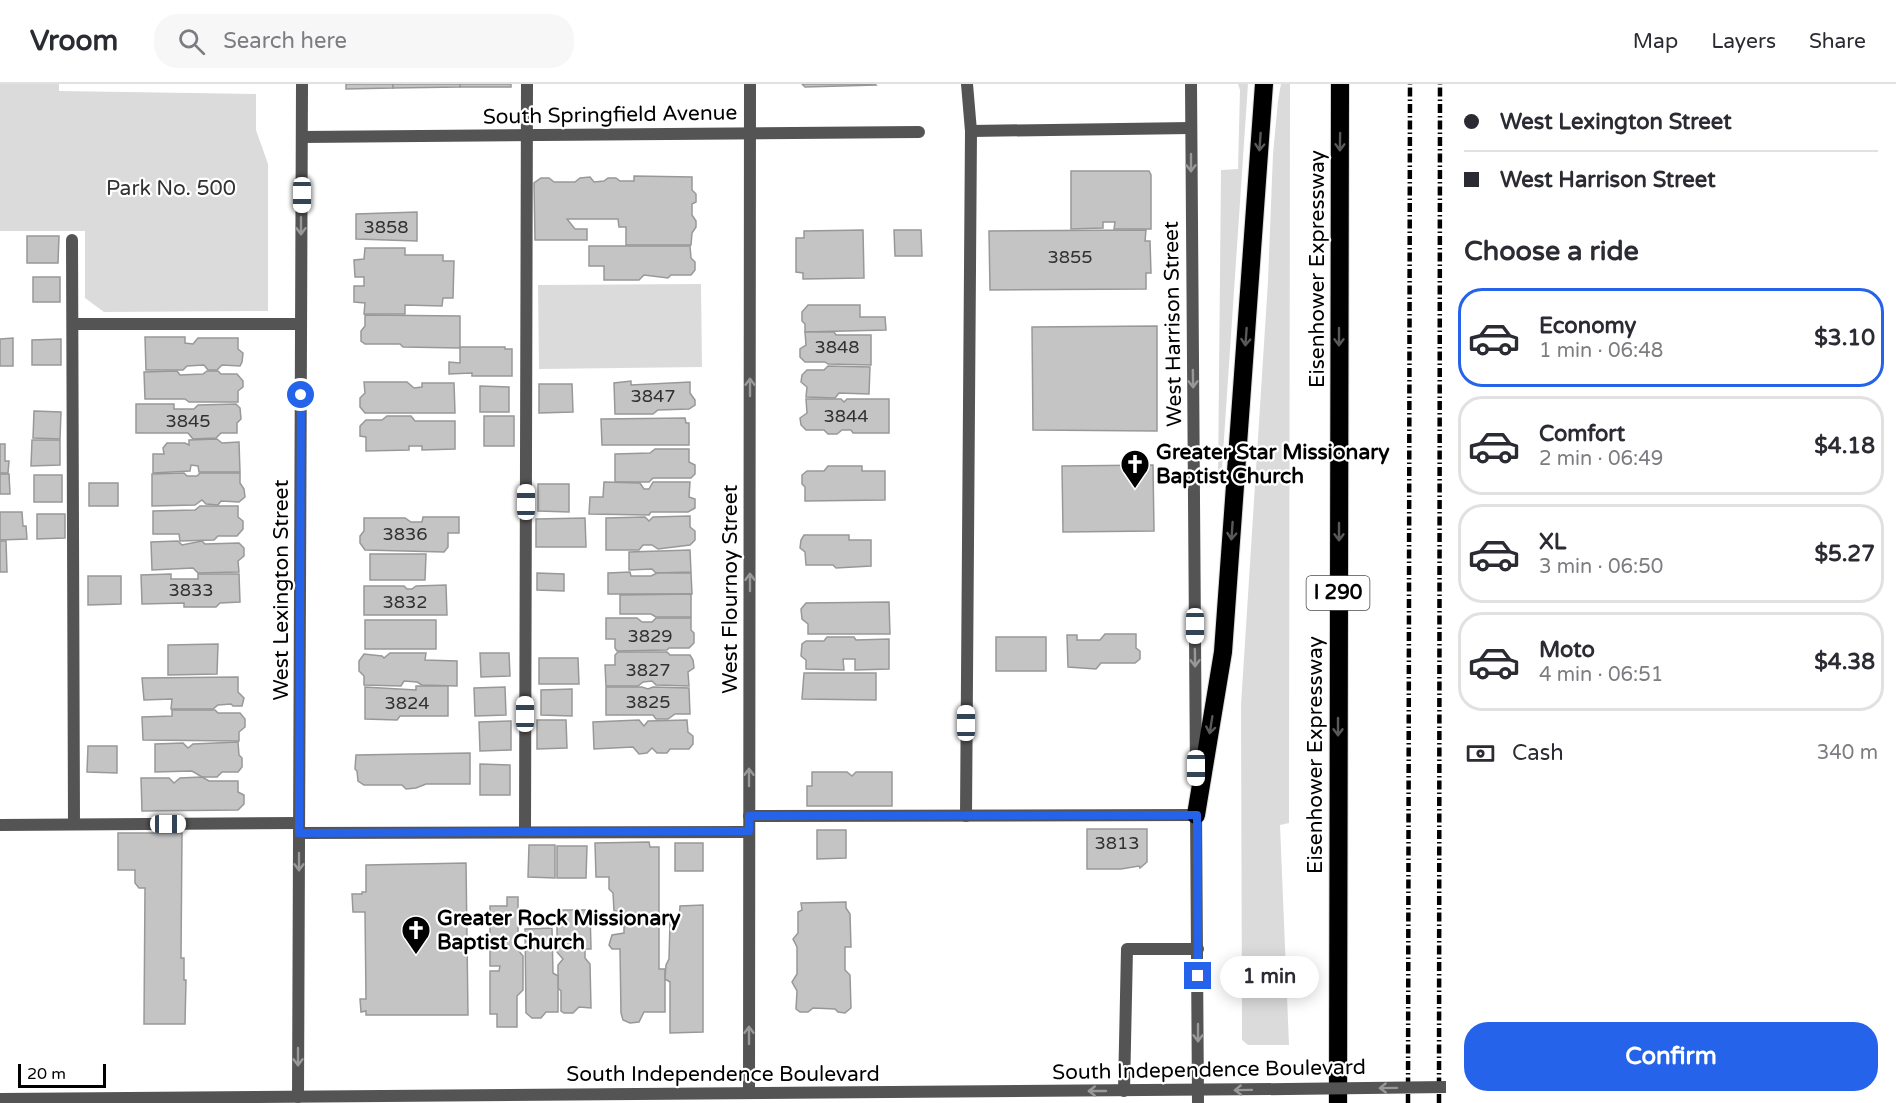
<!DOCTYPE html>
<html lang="en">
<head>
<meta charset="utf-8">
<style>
	:root { --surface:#fff; --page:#f7f7f7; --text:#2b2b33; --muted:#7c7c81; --line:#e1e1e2; --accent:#2563eb }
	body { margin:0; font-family:"Varela Round",sans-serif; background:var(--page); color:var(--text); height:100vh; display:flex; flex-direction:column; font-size:22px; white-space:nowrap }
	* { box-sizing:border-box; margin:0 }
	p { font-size:20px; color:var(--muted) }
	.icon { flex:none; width:33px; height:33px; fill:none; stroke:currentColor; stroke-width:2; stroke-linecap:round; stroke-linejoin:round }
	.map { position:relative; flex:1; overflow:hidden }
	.side { display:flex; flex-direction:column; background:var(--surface); width:450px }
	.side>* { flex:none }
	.hud { display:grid; align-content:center; height:132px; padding:0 18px; background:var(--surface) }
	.scale { position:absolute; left:18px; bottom:15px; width:88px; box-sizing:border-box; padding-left:6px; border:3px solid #000; border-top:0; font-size:16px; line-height:21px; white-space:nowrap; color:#000; -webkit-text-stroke:4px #fff; paint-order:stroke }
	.end { position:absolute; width:27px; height:27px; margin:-14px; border:8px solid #2563eb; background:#fff; box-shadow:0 0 0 3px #fff }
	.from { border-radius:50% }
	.bubble { position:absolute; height:42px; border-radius:21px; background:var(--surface); box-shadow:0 3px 15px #0003; font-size:20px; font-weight:800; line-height:42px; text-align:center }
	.car { position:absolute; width:18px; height:36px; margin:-18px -9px; border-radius:8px; box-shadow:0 0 4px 2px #0007; background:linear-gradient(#fff 24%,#345 0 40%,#fff 0 76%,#345 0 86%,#fff 0) }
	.hud b { display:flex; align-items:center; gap:21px; height:57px; font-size:22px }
	.hud b+b { border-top:2px solid var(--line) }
	.hud i { width:15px; height:15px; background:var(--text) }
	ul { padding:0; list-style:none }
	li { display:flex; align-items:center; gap:18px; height:99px; margin:0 12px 9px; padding:0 6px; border:3px solid var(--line); border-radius:24px }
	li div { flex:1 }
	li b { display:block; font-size:22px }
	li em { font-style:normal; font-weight:800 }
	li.active { border-color:var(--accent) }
	li>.icon { width:54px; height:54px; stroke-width:1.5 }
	h2 { padding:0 18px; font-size:27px; line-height:72px }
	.pay { display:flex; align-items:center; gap:15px; height:66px; padding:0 18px; font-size:22px }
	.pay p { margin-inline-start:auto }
	.cta { display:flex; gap:12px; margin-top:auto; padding:12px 18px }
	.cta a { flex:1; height:69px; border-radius:24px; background:var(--accent); color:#fff; font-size:24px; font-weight:800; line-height:69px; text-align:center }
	header { display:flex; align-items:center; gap:36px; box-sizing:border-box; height:84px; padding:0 30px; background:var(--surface); border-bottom:2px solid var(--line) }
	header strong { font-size:28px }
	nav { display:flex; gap:33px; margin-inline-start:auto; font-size:21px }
	.search { width:420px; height:54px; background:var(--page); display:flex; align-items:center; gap:15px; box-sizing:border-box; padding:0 21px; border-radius:24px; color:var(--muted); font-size:22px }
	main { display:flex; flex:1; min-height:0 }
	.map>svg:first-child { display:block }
	.green { fill:#dbdbdb }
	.building { fill:#c4c4c4; stroke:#989898; stroke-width:1.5 }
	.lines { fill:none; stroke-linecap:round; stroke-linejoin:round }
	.motorway-casing { stroke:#dbdbdb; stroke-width:20 }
	.service { stroke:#545454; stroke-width:12 }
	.minor { stroke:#545454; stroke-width:12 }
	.tertiary { stroke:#545454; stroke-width:12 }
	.motorway { stroke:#000; stroke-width:18 }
	.rail { stroke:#000; stroke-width:4.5; stroke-dasharray:9 3 1.5 3; stroke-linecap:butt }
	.tertiary-bridge { stroke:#545454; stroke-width:12 }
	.oneway { stroke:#595959 }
	.oneway2 { stroke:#989898 }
	.route { stroke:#2563eb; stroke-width:8 }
	.labels { text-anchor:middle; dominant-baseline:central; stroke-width:4.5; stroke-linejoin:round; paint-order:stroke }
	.number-label { font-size:18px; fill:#313131 }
	.shield { fill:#fff; stroke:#4c4c4c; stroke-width:1.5 }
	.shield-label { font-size:20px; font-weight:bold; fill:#000 }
	.street-label { font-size:21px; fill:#000; stroke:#fff }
	.park-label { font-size:21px; fill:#323232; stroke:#fff }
	.poi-label { font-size:21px; font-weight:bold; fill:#000; stroke:#fff; text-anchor:start }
</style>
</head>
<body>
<header>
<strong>Vroom</strong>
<div class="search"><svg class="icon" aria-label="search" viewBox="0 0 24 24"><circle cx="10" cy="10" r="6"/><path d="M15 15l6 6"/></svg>Search here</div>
<nav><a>Map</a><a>Layers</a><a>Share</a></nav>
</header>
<main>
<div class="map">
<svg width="1446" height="1019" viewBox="0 0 1446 1019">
	<rect width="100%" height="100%" fill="#fff"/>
	<g class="green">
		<polygon points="0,0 59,0 59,7 256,10 256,46 268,80 268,227 104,228 85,214 85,147 0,147"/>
		<polygon points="1238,0 1248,0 1221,399 1218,399 1221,86 1238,85 1240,6"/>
		<polygon points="1281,0 1290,0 1289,739 1280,741 1289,961 1248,961 1242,956 1242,951 1241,621 1268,197 1273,70 1278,17"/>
		<polygon points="701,200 702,283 539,285 538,201"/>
	</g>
	<g class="building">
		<polygon points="346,0 393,0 393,4 346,5"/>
		<polygon points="393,0 460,0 460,3 393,4"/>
		<rect x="460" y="0" width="51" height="3"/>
		<polygon points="802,0 875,0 876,1 805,3"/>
		<polygon points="1071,87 1149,87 1151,91 1151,145 1114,145 1115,138 1103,138 1103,144 1071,145"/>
		<polygon points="634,92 692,93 692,106 696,110 696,118 692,120 692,131 696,137 696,143 692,149 691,161 626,161 626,143 619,143 618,135 567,135 575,145 587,145 587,156 535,156 534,99 541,94 549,94 554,98 575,98 580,94 590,93 594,98 604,97 608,94 616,94 620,97 634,97"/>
		<polygon points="417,128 417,157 356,155 356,130"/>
		<polygon points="863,146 864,194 803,195 803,189 796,188 796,154 804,154 804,147"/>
		<polygon points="894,146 921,146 922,172 895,172"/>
		<polygon points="1146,146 1145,157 1150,157 1151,189 1146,189 1146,205 990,206 989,147"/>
		<polygon points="27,152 59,152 58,179 27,179"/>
		<polygon points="589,162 690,162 691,174 695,178 695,186 691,191 671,191 668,194 644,191 639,196 604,196 604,182 589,182"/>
		<polygon points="365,164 405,164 405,171 443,171 443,177 454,177 453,214 443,214 442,222 405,221 405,230 364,230 365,219 354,218 354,202 364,202 364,193 355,193 354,176 364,175"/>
		<rect x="33" y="193" width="27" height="25"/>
		<polygon points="808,221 860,221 860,233 885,233 886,246 805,248 805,240 802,237 802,228"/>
		<polygon points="365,231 460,232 460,264 403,263 400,260 365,260 361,257 361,247 365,242"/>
		<polygon points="1157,242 1157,347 1033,346 1032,243"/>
		<polygon points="805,248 834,248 836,251 871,251 871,281 828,280 825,278 805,278 800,273 800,265 806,261"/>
		<polygon points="145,253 185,253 185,259 193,260 198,254 238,254 238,265 243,269 242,278 240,282 222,281 217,286 208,286 204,281 187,282 183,286 146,286"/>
		<polygon points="13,254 13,282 0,282 0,255"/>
		<polygon points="61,255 61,281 32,281 32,256"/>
		<polygon points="460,263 505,263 505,265 512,265 512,292 472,292 472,289 449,290 449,278 460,279"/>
		<polygon points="828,282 870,283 869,310 839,309 835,314 806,313 807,303 801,298 802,291 807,286 824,286"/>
		<polygon points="177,287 180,291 203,290 207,287 218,287 221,290 237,290 243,297 243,303 238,307 238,318 189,318 185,315 145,315 144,288"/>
		<polygon points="631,297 631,301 690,298 690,309 695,316 695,321 689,325 658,326 653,330 615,330 614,299"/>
		<polygon points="364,298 407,298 414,304 422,303 422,299 454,299 455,329 365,329 360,323 360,314 365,309"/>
		<polygon points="539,300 572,300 573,328 539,329"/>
		<polygon points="480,302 509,303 509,328 480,328"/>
		<polygon points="806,315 841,315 844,318 847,315 889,315 889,349 853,349 851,346 842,346 837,350 828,350 824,346 806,346 801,341 800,334 807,329"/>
		<polygon points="136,320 174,320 174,325 194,325 198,321 236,320 240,324 241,335 237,339 237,349 221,349 216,354 193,355 188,349 136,349"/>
		<polygon points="34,327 61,328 60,355 33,354"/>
		<polygon points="387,332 411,332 415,337 455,337 455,365 422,366 422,362 409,362 409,366 366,367 366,353 360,352 360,342 366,336 382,336"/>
		<rect x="484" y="332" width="30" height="30"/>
		<polygon points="685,334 686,339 689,339 689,361 602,361 601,335"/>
		<polygon points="217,355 222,359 239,358 240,388 199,388 198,382 191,381 190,387 153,389 153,370 164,370 163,364 167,359 185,359 189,361 189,356"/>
		<polygon points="32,356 60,356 60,381 31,382"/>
		<polygon points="0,360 5,360 5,377 9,377 8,389 0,389"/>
		<polygon points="655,365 689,365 689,378 695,381 695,390 691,394 653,394 649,398 615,398 615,370 650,369"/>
		<polygon points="1153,381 1154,447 1063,448 1062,382"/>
		<polygon points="828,382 862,382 862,387 885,387 885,416 805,417 805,403 802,400 802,391 807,387 824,387"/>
		<polygon points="184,389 187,392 197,392 200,389 240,389 240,399 244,405 245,413 239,418 221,417 218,421 206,420 202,416 195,421 152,422 152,390"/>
		<polygon points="0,390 9,390 10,410 0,410"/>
		<rect x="34" y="391" width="28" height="27"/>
		<polygon points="604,398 640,399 644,405 649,405 653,398 690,398 689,413 695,415 695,424 688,428 651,428 649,431 589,430 590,413 603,413"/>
		<rect x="89" y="399" width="29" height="23"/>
		<polygon points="538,400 569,400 569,428 538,427"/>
		<polygon points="200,422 238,422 238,433 243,437 243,445 237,452 218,452 214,456 180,457 179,450 153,450 153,427 195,426"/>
		<polygon points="0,428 22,428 23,442 26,442 27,455 0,456"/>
		<polygon points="37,430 65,430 65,454 37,455"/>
		<polygon points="690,432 690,443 695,447 695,456 690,461 658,465 652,461 643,461 639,466 606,466 606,434 645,433 649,437 653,433"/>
		<polygon points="423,433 459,433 459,449 448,449 448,463 444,468 365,466 360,459 360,452 364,447 364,434 405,434 411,438 422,438"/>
		<polygon points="585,434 586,463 536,463 536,435"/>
		<polygon points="804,451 849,451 849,456 871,456 871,482 836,484 833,481 806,481 805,468 800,464 801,456"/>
		<polygon points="0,457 6,457 7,488 0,488"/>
		<polygon points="178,457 182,461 202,457 205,460 239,459 244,464 244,472 238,477 239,488 198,489 193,484 152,486 151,458"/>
		<polygon points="690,466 691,488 656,489 652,485 629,486 629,468"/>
		<polygon points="370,470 426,470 425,496 370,496"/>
		<polygon points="630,488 631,492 651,492 657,489 691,489 692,510 608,510 608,489"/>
		<polygon points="537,489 564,490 564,507 537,506"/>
		<polygon points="171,490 171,495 198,495 198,490 239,490 240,518 220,519 216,523 184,523 184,519 142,520 141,491"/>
		<polygon points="88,492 121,492 121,520 88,521"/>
		<polygon points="446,501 447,531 364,531 364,502 404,502 407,505 412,505 416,502"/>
		<polygon points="691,510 691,533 656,533 651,530 620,530 620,511"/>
		<polygon points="889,518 890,550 808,550 808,540 802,535 801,525 806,519"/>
		<polygon points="606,534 637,534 642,538 652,538 656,534 691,534 691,546 694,549 694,559 689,564 669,564 667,566 617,567 615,564 615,555 606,555"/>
		<rect x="365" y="536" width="71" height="29"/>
		<polygon points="1105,550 1136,550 1136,564 1140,567 1140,575 1135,579 1101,579 1096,585 1068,583 1067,551 1077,551 1077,556 1100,556"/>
		<polygon points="827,553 854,553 856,556 889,555 889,585 855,586 855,575 843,575 844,586 806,585 806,576 801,572 802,560 806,557 824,557"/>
		<rect x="996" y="553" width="50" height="34"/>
		<polygon points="218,560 217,590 168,591 168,561"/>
		<polygon points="618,568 667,568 670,571 690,571 693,576 694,584 688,588 689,602 656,601 652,597 643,598 638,602 606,602 605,581 615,581 615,571"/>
		<polygon points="390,569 426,569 425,576 457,577 457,602 422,601 417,598 404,597 401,602 364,601 364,592 359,587 359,577 364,570 382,572 384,574"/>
		<polygon points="480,569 509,569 510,592 481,593"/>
		<polygon points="539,574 578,574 579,600 539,600"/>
		<polygon points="804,589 876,589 876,616 802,615"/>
		<polygon points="238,593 238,608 244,614 242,622 233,622 231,620 218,621 213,625 171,625 172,615 144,616 142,594"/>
		<polygon points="416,602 448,602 448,632 400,632 397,636 365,635 365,603 416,606"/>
		<polygon points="505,603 506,631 475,632 474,604"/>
		<polygon points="606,603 642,603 648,605 653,603 689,604 690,630 675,630 668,635 656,635 653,631 606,631"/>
		<polygon points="572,605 572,632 541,631 541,606"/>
		<polygon points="172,626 215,626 218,629 240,629 245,635 245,643 239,648 239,657 143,656 142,633 172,632"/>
		<polygon points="537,636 566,636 567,664 537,665"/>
		<polygon points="639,636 644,642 648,637 687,636 688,648 693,652 693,660 689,665 670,665 667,669 657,669 652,664 647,669 639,670 633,663 594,665 593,638"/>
		<polygon points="511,637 511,666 480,667 479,638"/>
		<polygon points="238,658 239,671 242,674 242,683 238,688 222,688 217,693 202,693 192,687 155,688 155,660 183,659 188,664 193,660"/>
		<polygon points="88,662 117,662 117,689 87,688"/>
		<polygon points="470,669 470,700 426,700 416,704 406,705 402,701 364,701 358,697 357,687 355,685 356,671"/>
		<polygon points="480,680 510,681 510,711 480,711"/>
		<polygon points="812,688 847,688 852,692 856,688 892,688 892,722 807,722 807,702 812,702"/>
		<polygon points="202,693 209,697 238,697 238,708 244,711 244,720 238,726 142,727 141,694 169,694 174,699 180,694"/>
		<polygon points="1087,745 1147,745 1147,778 1140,784 1139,782 1121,785 1087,785"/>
		<polygon points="817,746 846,746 846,774 817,775"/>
		<polygon points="118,749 182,749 181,874 184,874 184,896 186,896 185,940 144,940 145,804 139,804 135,799 135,786 118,786"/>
		<polygon points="649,758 650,763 659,763 659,885 665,885 665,928 644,928 639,938 630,939 623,936 621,929 620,865 612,865 609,861 612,851 624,849 624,827 614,827 613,809 609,805 609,793 596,793 595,759"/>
		<rect x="675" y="759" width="28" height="28"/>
		<polygon points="529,761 555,761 555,794 528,793"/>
		<polygon points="557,762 587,762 586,794 557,794"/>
		<polygon points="466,779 468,931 366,931 366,927 361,928 360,915 366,915 365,828 353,828 352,810 362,810 362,808 366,808 366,781"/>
		<polygon points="507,813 518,813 518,866 523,872 523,906 517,912 517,943 497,943 497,930 490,930 490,887 499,887 500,882 490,882 490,822 507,822"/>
		<polygon points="846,818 846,824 850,830 851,863 845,863 845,886 850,891 851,924 845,929 838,928 835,925 813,924 808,928 800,928 796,925 797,907 792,898 797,890 797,863 793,855 798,849 798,828 802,826 801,819"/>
		<polygon points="703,821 703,948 670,949 670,898 665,895 666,881 669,875 670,838 679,838 680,822"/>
		<polygon points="557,826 590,826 591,865 585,865 585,874 590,880 591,924 579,923 573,929 564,929 561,927 561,907 558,904 558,881 563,875 557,868"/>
		<polygon points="552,844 553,889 558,892 558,928 546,928 541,934 532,934 526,929 525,845"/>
	</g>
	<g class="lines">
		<g class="motorway-casing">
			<g id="motorway">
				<polyline points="1196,731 1223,568 1264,0"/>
				<polyline points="1338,1019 1340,0"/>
			</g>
		</g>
		<g class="service">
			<polyline points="72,156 74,740"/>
			<polyline points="73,240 301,240"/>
			<polyline points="749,732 1196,731"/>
			<polyline points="966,732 971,47 967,0"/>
			<polyline points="0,741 299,739"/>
			<polyline points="525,748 527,0"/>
			<polyline points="299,749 749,748"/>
			<polyline points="1124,1007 1127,865 1198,865"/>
		</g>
		<g class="minor">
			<polyline points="971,47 1191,44"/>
			<polyline points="302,53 919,48"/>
			<polyline points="749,1009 750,0"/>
			<polyline points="298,1013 302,0"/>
		</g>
		<g class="tertiary">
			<polyline points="1191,0 1196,691"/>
			<polyline points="1196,723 1198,1019"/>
			<polyline points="0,1015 1287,1005"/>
		</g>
		<use href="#motorway" class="motorway"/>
		<g class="rail">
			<polyline points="1408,1019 1410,0"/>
			<polyline points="1439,1019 1440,0"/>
		</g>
		<polyline class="tertiary-bridge" points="1287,1005 1446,1003"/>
	</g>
	<defs><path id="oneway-shaft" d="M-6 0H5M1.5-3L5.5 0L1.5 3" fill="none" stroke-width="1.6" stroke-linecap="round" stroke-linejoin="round" transform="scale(1.5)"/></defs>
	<g class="oneway">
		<use href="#oneway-shaft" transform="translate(1260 58) rotate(94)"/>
		<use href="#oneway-shaft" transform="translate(1340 58) rotate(91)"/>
		<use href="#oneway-shaft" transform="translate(1246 253) rotate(94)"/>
		<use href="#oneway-shaft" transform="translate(1339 253) rotate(90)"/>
		<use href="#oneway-shaft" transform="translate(1232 447) rotate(94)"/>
		<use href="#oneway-shaft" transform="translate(1339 448) rotate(90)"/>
		<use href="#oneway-shaft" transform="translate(1211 641) rotate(99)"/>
		<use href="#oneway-shaft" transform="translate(1338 643) rotate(90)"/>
	</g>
	<g class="oneway2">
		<use href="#oneway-shaft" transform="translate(1191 79) rotate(90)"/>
		<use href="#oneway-shaft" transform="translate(301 142) rotate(90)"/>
		<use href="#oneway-shaft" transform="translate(1193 295) rotate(89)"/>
		<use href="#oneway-shaft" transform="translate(750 303) rotate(-90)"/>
		<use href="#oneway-shaft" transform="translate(750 498) rotate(-90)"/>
		<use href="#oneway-shaft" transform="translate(1195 574) rotate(89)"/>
		<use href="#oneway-shaft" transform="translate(749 693) rotate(-90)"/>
		<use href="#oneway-shaft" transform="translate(299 778) rotate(90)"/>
		<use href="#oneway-shaft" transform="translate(1198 949) rotate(90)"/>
		<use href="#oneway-shaft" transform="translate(749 951) rotate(-90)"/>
		<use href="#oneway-shaft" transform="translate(298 973) rotate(90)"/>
		<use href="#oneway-shaft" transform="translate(1388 1004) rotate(179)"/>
		<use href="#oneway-shaft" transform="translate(1243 1006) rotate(179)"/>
		<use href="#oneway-shaft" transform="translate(1097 1007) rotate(180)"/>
	</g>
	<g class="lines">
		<polyline class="route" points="301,311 299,749 749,747 749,732 1197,731 1198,892"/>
	</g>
	<defs>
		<g id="church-pin" transform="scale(1.5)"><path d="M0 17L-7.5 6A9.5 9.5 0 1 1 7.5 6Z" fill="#000" stroke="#fff"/><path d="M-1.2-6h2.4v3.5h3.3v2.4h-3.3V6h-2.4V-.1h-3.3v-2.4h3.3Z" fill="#fff"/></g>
	</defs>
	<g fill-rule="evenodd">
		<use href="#church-pin" x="1135" y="380"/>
		<use href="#church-pin" x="416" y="846"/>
	</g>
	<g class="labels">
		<g class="number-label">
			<text x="386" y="143">3858</text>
			<text x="1070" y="173">3855</text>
			<text x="837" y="263">3848</text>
			<text x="653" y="312">3847</text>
			<text x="846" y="332">3844</text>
			<text x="188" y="337">3845</text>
			<text x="405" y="450">3836</text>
			<text x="191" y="506">3833</text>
			<text x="405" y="518">3832</text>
			<text x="650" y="552">3829</text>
			<text x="648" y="586">3827</text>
			<text x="648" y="618">3825</text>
			<text x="407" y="619">3824</text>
			<text x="1117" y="759">3813</text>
		</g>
		<rect class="shield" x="1306.5" y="492" width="63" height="34" rx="4.5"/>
		<g class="shield-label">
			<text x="1338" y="509">I 290</text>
		</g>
		<g class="street-label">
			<text transform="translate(610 31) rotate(-1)">South Springfield Avenue</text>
			<text transform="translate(1317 185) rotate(-90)">Eisenhower Expressway</text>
			<text transform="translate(1173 240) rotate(-91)">West Harrison Street</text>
			<text transform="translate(730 505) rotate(-90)">West Flournoy Street</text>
			<text transform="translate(281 506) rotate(-90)">West Lexington Street</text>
			<text transform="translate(1315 671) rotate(-90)">Eisenhower Expressway</text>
			<text transform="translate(1209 986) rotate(-1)">South Independence Boulevard</text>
			<text x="723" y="990">South Independence Boulevard</text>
		</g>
		<g class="park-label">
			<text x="171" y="104">Park No. 500</text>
		</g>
		<g class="poi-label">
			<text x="1156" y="368">Greater Star Missionary<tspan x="1156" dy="24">Baptist Church</tspan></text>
			<text x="437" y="834">Greater Rock Missionary<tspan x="437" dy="24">Baptist Church</tspan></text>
		</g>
	</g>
</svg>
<div class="scale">20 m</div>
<i class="end from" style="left:301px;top:311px"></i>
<i class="end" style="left:1198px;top:892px"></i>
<div class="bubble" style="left:1220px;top:872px;width:99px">1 min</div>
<i class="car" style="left:302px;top:111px;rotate:180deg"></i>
<i class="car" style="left:526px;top:418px;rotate:0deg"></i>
<i class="car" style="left:1195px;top:542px;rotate:180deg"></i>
<i class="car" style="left:525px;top:630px;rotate:0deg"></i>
<i class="car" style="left:966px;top:639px;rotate:0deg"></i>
<i class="car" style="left:1196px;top:684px;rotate:180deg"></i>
<i class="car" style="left:168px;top:740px;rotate:90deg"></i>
</div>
<section class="side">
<div class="hud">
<b><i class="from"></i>West Lexington Street</b>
<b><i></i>West Harrison Street</b>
</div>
<h2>Choose a ride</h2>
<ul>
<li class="active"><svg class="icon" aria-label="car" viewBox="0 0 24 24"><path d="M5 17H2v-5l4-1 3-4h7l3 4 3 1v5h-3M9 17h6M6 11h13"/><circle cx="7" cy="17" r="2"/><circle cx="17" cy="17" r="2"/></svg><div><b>Economy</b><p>1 min · 06:48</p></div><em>$3.10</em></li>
<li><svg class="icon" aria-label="car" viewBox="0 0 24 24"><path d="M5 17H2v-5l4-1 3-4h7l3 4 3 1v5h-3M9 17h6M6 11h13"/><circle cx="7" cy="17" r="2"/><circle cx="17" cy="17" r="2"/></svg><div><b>Comfort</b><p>2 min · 06:49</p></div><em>$4.18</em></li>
<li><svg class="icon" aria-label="car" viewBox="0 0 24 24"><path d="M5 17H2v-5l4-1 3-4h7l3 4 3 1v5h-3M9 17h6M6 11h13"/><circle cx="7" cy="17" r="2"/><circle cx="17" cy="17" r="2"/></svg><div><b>XL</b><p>3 min · 06:50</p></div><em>$5.27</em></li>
<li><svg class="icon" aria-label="car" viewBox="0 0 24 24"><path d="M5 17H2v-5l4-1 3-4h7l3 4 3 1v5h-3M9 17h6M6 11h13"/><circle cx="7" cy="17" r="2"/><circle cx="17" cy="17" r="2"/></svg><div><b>Moto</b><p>4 min · 06:51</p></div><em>$4.38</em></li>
</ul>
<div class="pay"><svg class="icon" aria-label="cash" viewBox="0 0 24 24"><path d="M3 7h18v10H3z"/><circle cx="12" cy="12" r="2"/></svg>Cash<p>340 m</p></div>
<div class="cta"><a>Confirm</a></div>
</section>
</main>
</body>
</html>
